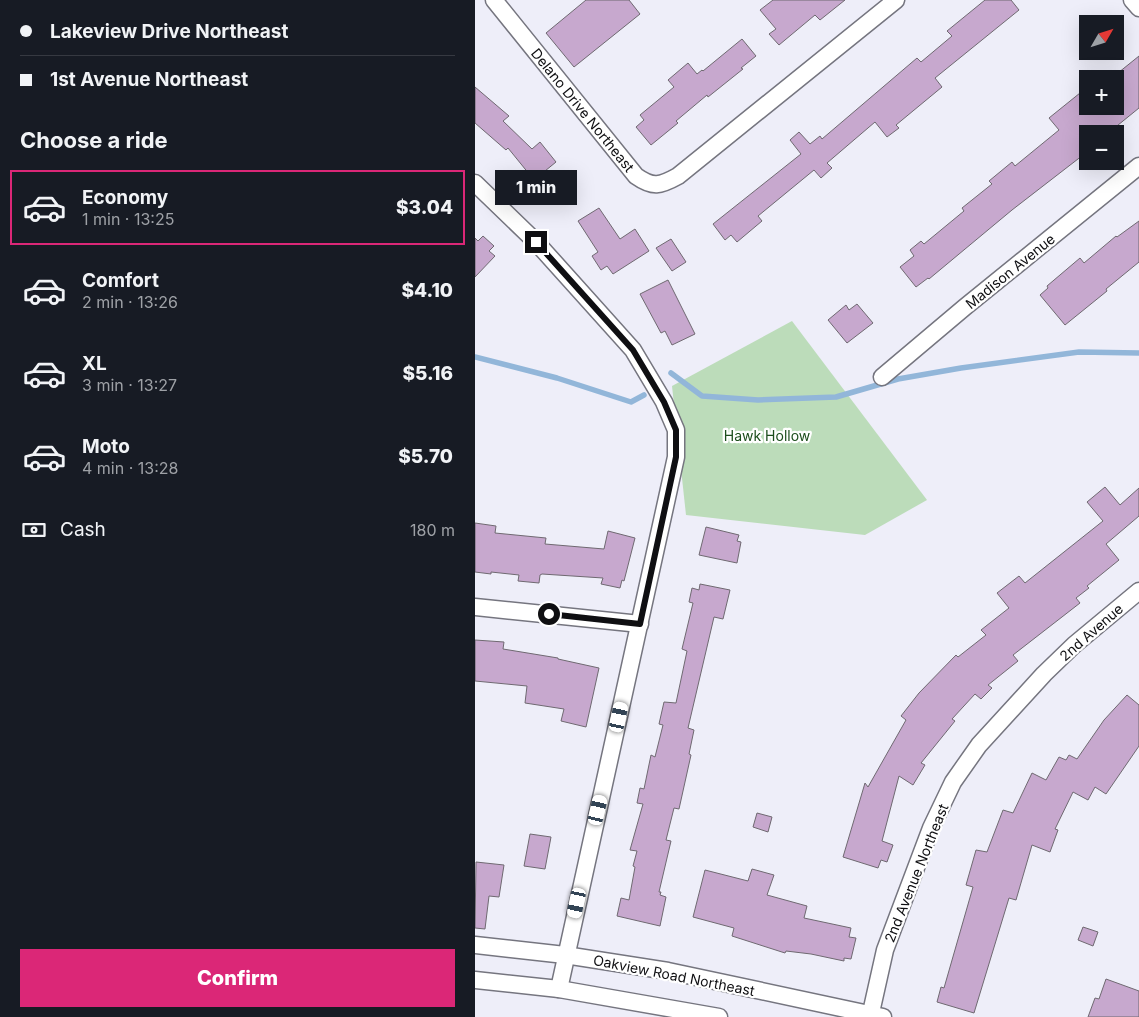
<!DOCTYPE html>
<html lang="en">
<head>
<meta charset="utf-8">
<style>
	:root { --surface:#171b24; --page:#20242c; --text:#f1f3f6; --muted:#9ea1a6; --line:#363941; --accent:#db2777 }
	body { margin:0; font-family:Inter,sans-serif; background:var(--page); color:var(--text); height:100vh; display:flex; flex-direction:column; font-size:19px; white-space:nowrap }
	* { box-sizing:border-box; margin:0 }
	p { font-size:16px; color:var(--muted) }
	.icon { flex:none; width:28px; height:28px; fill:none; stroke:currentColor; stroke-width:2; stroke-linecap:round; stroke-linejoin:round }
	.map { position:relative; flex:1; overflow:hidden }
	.panel { display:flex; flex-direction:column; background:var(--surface); width:475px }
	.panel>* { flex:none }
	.banner { display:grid; align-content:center; height:110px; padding:0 20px; background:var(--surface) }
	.needle { width:32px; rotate:51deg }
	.buttons { position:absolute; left:604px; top:15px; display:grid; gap:10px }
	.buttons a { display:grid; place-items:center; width:45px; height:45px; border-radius:0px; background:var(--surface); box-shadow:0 5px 20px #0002; font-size:25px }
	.end { position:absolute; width:22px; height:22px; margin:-11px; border:6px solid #0f0f12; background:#fff; box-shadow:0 0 0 2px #fff }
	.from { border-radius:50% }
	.bubble { position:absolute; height:35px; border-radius:0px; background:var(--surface); box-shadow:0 5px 20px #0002; font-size:16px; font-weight:800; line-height:35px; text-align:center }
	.car { position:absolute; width:15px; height:30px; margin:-15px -8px; border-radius:6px; box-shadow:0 0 4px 1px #0007; background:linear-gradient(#fff 24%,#345 0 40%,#fff 0 76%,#345 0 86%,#fff 0) }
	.banner b { display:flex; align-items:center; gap:18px; height:48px; font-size:19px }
	.banner b+b { border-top:1px solid var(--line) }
	.banner i { width:12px; height:12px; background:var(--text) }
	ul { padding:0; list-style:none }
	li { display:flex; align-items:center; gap:15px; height:75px; margin:0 10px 8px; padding:0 10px; border:2px solid transparent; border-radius:0px }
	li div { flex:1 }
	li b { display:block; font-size:19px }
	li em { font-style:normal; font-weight:800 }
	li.selected { border-color:var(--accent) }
	li>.icon { width:45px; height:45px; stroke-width:1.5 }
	h2 { padding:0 20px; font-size:22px; line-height:60px }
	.pay { display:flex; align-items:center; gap:12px; height:55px; padding:0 20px; font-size:19px }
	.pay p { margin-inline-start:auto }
	.primary-button { display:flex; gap:10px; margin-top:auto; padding:10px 20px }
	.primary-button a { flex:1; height:58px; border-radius:0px; background:var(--accent); color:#fff; font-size:20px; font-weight:800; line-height:58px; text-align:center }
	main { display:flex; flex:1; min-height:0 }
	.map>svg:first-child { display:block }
	.green { fill:#bcdcba }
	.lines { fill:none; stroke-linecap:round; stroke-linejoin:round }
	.stream { stroke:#92b6d9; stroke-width:5.5 }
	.building { fill:#c7a8ce; stroke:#6f6971 }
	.street-casing { stroke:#75757f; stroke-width:19 }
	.street { stroke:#fff; stroke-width:16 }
	.route { stroke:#0f0f12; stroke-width:6 }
	.labels { text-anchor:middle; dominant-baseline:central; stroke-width:4.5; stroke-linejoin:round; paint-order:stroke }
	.street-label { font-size:14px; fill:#0f0f12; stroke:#fff }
	.park-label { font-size:14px; fill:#1c4d1c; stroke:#fff }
</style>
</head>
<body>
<main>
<section class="panel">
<div class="banner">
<b><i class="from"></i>Lakeview Drive Northeast</b>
<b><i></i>1st Avenue Northeast</b>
</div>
<h2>Choose a ride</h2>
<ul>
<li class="selected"><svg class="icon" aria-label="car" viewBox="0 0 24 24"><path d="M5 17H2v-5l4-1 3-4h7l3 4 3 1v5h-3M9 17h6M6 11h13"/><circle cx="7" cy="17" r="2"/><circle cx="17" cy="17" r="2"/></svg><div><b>Economy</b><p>1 min · 13:25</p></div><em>$3.04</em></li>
<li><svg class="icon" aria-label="car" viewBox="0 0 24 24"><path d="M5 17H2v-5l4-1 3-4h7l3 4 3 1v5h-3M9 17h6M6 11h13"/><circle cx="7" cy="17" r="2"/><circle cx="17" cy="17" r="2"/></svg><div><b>Comfort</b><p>2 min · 13:26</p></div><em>$4.10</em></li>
<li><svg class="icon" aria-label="car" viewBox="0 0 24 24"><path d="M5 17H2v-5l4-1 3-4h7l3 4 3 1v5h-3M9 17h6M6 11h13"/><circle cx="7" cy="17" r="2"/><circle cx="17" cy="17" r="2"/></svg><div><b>XL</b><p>3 min · 13:27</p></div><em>$5.16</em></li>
<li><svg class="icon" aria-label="car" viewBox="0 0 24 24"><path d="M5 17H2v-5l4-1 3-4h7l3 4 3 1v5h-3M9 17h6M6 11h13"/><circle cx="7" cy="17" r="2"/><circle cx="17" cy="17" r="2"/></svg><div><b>Moto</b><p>4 min · 13:28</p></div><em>$5.70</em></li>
</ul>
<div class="pay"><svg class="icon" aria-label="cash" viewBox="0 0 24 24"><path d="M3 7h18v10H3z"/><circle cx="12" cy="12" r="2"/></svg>Cash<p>180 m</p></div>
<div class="primary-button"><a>Confirm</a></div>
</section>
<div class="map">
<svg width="664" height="1017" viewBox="0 0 664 1017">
	<rect width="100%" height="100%" fill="#eeeef9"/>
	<polygon class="green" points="317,321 452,500 390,535 211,515 197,386"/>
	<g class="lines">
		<g class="stream">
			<polyline points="0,357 82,378 156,402 169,395"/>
			<polyline points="196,373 227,396 283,400 361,397 423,379 486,368 604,352 664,353"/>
		</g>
	</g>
	<g class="building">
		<polygon points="111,0 154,0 165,14 99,67 71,33"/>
		<polygon points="298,0 370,0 345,20 340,15 304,45 294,34 301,29 285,10"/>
		<polygon points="510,0 536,0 544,10 460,78 467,87 421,125 424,128 412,137 400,122 352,163 357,168 346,178 339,170 283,216 287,221 262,242 256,235 250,240 238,224 326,154 315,140 324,132 335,144 345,136 347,139 442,58 446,62 477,36 472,31"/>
		<polygon points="267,39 281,56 266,68 268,69 233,97 232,95 201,121 203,123 176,145 161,127 169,120 165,115 199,87 193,80 213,63 222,74 227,70 228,71"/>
		<polygon points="664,56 664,108 632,134 612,134 612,152 537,210 454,279 453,278 441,287 425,267 439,256 435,250 446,241 449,244 489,211 487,208 517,184 514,181 537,162 540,166 584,130 574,118 605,93 606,95 612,90 612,106 640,106 640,79 626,79 634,72 638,77"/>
		<polygon points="0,87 34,116 28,121 57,149 65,142 81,162 59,180 33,148 31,150 0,123"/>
		<polygon points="124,208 145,239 160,229 174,251 138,274 132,266 126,270 117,256 123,252 103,221"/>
		<polygon points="664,221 664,262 631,289 632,291 590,325 565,295 573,288 572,286 605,258 609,263 641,236 642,237"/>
		<polygon points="8,236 19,246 14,251 20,256 0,277 0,238 3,241"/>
		<polygon points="196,239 211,262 197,271 181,248"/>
		<polygon points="193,280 220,334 197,345 190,331 186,333 165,294"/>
		<polygon points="382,304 398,323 372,343 353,320 371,305 374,310"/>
		<polygon points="630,487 645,505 664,488 664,516 631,544 644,560 612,586 614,588 601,598 605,603 538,655 543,661 513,685 517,688 506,699 500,694 477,719 480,721 446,763 450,765 438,785 424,776 407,841 418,845 412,862 406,860 403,868 368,857 390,783 393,787 431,720 426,716 444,693 481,655 483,657 511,635 506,630 534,608 522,593 544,576 550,583 628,521 612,502"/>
		<polygon points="0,523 21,526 20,533 71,538 70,544 129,549 133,531 160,538 149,581 147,580 145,588 126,584 128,578 67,574 65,575 64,583 43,581 44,575 16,572 16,574 0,572"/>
		<polygon points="231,527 264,535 262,541 266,542 262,563 224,555"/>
		<polygon points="225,584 255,590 248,619 239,617 213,728 219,730 214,754 216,755 204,809 199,808 191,840 196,841 184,892 186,892 185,895 191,897 185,926 142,916 146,898 154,900 160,867 158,866 162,851 155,850 168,804 162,803 165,788 169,789 176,755 180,757 188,725 184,724 189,702 201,703 212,651 207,649 218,603 214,602 217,588 224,590"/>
		<polygon points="0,640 29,642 28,649 83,658 83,659 124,668 111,727 86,721 89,709 50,703 52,686 0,681"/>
		<polygon points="652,695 664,705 664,746 631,794 620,787 613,800 598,792 580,829 583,830 575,852 557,845 541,900 534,898 499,1013 462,1002 466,987 469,988 498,887 491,885 501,850 512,852 528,810 538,813 557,773 571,780 584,757 591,760 594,755 602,759 629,720"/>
		<polygon points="282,813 297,817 293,832 278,827"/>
		<polygon points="55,834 76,837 70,869 49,866"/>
		<polygon points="1,862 29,865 24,897 14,896 10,929 0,928"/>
		<polygon points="277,869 299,875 292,895 332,906 329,918 376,928 374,937 381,938 376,959 369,958 369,961 336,954 311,951 310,953 257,936 259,928 218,917 230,870 273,881"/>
		<polygon points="608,927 623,932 618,946 603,940"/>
		<polygon points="631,979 664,991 664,1017 613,1017 620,998 624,999"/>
	</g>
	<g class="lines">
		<g class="street-casing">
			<g id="street">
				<path d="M19 0 161 176C178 188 185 186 203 176L421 0"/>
				<polyline points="657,0 664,8"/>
				<polyline points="0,183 61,242 158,350 189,402 201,430 201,457 84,989"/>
				<polyline points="407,377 490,307 664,166"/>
				<polyline points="0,607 165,624"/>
				<polyline points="0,945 90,955 193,971 408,1017"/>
				<polyline points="0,980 84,989 244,1017"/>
				<polyline points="395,1017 410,950 456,828 478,782 504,745 569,674 599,645 664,591"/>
			</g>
		</g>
		<use href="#street" class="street"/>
	</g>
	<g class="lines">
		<polyline class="route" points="61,242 158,350 189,402 201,430 201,457 165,624 74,614"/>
	</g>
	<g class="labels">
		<g class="street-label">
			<text transform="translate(108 110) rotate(51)">Delano Drive Northeast</text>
			<text transform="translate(535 271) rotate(-39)">Madison Avenue</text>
			<text transform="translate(616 632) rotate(-41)">2nd Avenue</text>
			<text transform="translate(441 873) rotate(-68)">2nd Avenue Northeast</text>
			<text transform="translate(199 975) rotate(11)">Oakview Road Northeast</text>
		</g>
		<g class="park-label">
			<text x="292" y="435">Hawk Hollow</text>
		</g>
	</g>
</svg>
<div class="buttons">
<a><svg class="needle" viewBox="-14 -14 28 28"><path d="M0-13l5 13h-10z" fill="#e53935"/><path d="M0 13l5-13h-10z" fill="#9ea1a6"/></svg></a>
<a>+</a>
<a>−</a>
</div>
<i class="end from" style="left:74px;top:614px"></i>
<i class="end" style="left:61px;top:242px"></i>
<div class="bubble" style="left:20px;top:170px;width:82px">1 min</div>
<i class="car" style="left:144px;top:717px;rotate:12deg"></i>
<i class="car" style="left:123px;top:810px;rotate:13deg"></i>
<i class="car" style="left:102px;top:903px;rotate:192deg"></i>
</div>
</main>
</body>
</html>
